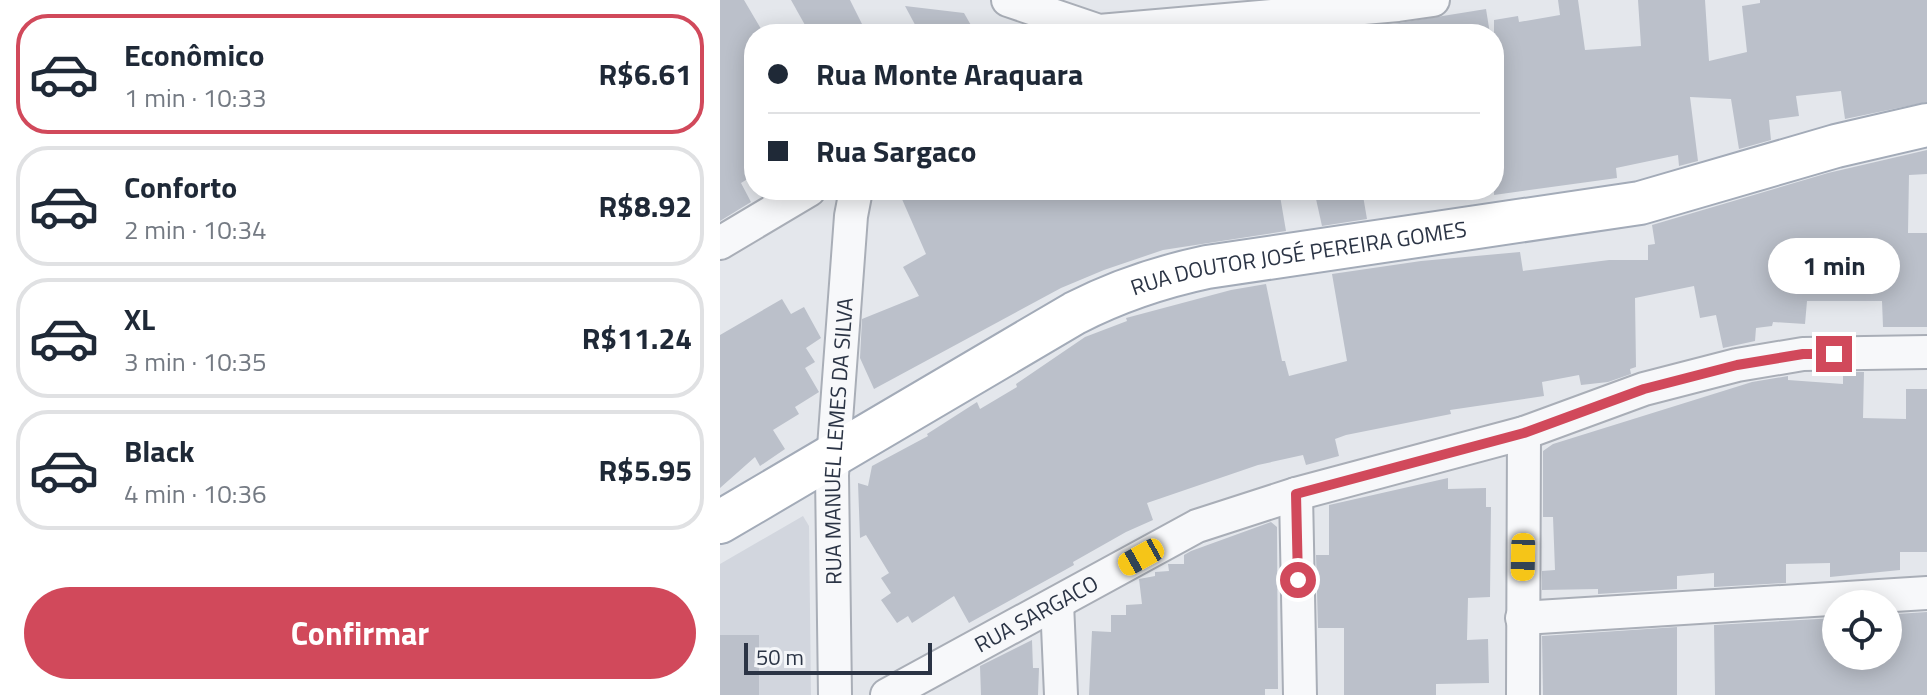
<!DOCTYPE html>
<html lang="pt">
<head>
<meta charset="utf-8">
<style>
	:root { --surface:#fff; --page:#f2f2f3; --text:#1f2937; --muted:#747a83; --line:#e0e1e3; --accent:#d1495b }
	body { margin:0; font-family:"Titillium Web",sans-serif; background:var(--page); color:var(--text); height:100vh; display:flex; flex-direction:column; font-size:30px; white-space:nowrap }
	* { box-sizing:border-box; margin:0 }
	p { font-size:26px; color:var(--muted) }
	.icon { flex:none; width:44px; height:44px; fill:none; stroke:currentColor; stroke-width:2; stroke-linecap:round; stroke-linejoin:round }
	.map { position:relative; flex:1; overflow:hidden }
	.drawer { display:flex; flex-direction:column; background:var(--surface); width:720px }
	.drawer>* { flex:none }
	.top-card { position:absolute; left:24px; top:24px; width:760px; height:176px; border-radius:32px; box-shadow:0 4px 20px #0003; display:grid; align-content:center; height:176px; padding:0 24px; background:var(--surface) }
	.controls { position:absolute; left:1102px; top:590px; display:grid; gap:16px }
	.controls a { display:grid; place-items:center; width:80px; height:80px; border-radius:50%; background:var(--surface); box-shadow:0 4px 20px #0003; font-size:40px }
	.scale { position:absolute; left:24px; bottom:20px; width:188px; box-sizing:border-box; padding-left:8px; border:4px solid #2b3445; border-top:0; font-size:22px; line-height:28px; white-space:nowrap; color:#2b3445; -webkit-text-stroke:6px #f4f6f9; paint-order:stroke }
	.end { position:absolute; width:36px; height:36px; margin:-18px; border:10px solid #d1495b; background:#fff; box-shadow:0 0 0 4px #fff }
	.from { border-radius:50% }
	.bubble { position:absolute; height:56px; border-radius:28px; background:var(--surface); box-shadow:0 4px 20px #0003; font-size:26px; font-weight:700; line-height:56px; text-align:center }
	.car { position:absolute; width:24px; height:48px; margin:-24px -12px; border-radius:10px; box-shadow:0 0 6px 2px #0007; background:linear-gradient(#f5c518 24%,#345 0 40%,#f5c518 0 76%,#345 0 86%,#f5c518 0) }
	.top-card b { display:flex; align-items:center; gap:28px; height:76px; font-size:30px }
	.top-card b+b { border-top:2px solid var(--line) }
	.top-card i { width:20px; height:20px; background:var(--text) }
	ul { padding:14px 0 0; list-style:none }
	li { display:flex; align-items:center; gap:24px; height:120px; margin:0 16px 12px; padding:0 8px; border:4px solid var(--line); border-radius:32px }
	li div { flex:1 }
	li b { display:block; font-size:30px }
	li em { font-style:normal; font-weight:700 }
	li.current { border-color:var(--accent) }
	li>.icon { width:72px; height:72px; stroke-width:1.5 }
	.button { display:flex; gap:16px; margin-top:auto; padding:16px 24px }
	.button a { flex:1; height:92px; border-radius:48px; background:var(--accent); color:#fff; font-size:32px; font-weight:700; line-height:92px; text-align:center }
	main { display:flex; flex:1; min-height:0 }
	.map>svg:first-child { display:block }
	.built { fill:#d2d6de }
	.building { fill:#bbc0ca }
	.lines { fill:none; stroke-linecap:round; stroke-linejoin:round }
	.minor-casing { stroke:#a9aeb7; stroke-width:36 }
	.major-casing { stroke:#a3abb8; stroke-width:46 }
	.minor { stroke:#f7f8fa; stroke-width:32 }
	.major { stroke:#fff; stroke-width:42 }
	.route { stroke:#d1495b; stroke-width:10 }
	.labels { text-anchor:middle; dominant-baseline:central; stroke-width:8; stroke-linejoin:round; paint-order:stroke }
	.street-label { font-size:22px; fill:#2b3445; stroke:#f4f6f9 }
</style>
</head>
<body>
<main>
<section class="drawer">
<ul>
<li class="current"><svg class="icon" aria-label="car" viewBox="0 0 24 24"><path d="M5 17H2v-5l4-1 3-4h7l3 4 3 1v5h-3M9 17h6M6 11h13"/><circle cx="7" cy="17" r="2"/><circle cx="17" cy="17" r="2"/></svg><div><b>Econômico</b><p>1 min · 10:33</p></div><em>R$6.61</em></li>
<li><svg class="icon" aria-label="car" viewBox="0 0 24 24"><path d="M5 17H2v-5l4-1 3-4h7l3 4 3 1v5h-3M9 17h6M6 11h13"/><circle cx="7" cy="17" r="2"/><circle cx="17" cy="17" r="2"/></svg><div><b>Conforto</b><p>2 min · 10:34</p></div><em>R$8.92</em></li>
<li><svg class="icon" aria-label="car" viewBox="0 0 24 24"><path d="M5 17H2v-5l4-1 3-4h7l3 4 3 1v5h-3M9 17h6M6 11h13"/><circle cx="7" cy="17" r="2"/><circle cx="17" cy="17" r="2"/></svg><div><b>XL</b><p>3 min · 10:35</p></div><em>R$11.24</em></li>
<li><svg class="icon" aria-label="car" viewBox="0 0 24 24"><path d="M5 17H2v-5l4-1 3-4h7l3 4 3 1v5h-3M9 17h6M6 11h13"/><circle cx="7" cy="17" r="2"/><circle cx="17" cy="17" r="2"/></svg><div><b>Black</b><p>4 min · 10:36</p></div><em>R$5.95</em></li>
</ul>
<div class="button"><a>Confirmar</a></div>
</section>
<div class="map">
<svg width="1207" height="695" viewBox="0 0 1207 695">
	<rect width="100%" height="100%" fill="#e4e7ec"/>
	<polygon class="built" points="83,516 89,526 91,695 0,695 0,564"/>
	<g class="building">
		<polygon points="0,0 24,0 44,34 34,34 34,175 21,183 31,202 0,221"/>
		<polygon points="71,0 130,0 147,34 90,34"/>
		<polygon points="838,0 858,0 865,50 921,46 918,0 985,0 989,61 1027,52 1022,6 1040,3 1040,0 1207,0 1207,102 1125,119 1121,91 1076,96 1079,116 1049,120 1051,140 1019,149 1011,99 970,97 978,161 959,166 958,155 896,168 897,178 774,195 774,20 798,16 799,22 840,15"/>
		<polygon points="185,6 244,13 256,34 200,34"/>
		<polygon points="766,9 770,34 668,34 667,25"/>
		<polygon points="1207,150 1207,174 1189,175 1188,233 1207,233 1207,327 1163,327 1162,301 1087,301 1085,324 1053,322 1052,326 1036,328 1035,341 1003,348 996,315 980,318 974,286 915,298 916,367 910,369 911,374 888,382 861,385 859,375 822,382 824,396 730,410 731,414 626,435 615,439 619,456 586,465 583,455 538,465 427,503 433,520 406,532 353,562 354,565 336,575 249,623 234,596 192,623 188,616 177,623 161,600 171,593 161,578 169,573 146,535 140,538 138,483 148,486 152,466 208,436 207,434 257,402 260,409 297,387 296,384 365,337 407,321 406,318 511,290 546,284 562,361 565,361 569,376 627,361 612,274 701,261 800,252 803,271 889,260 928,260 928,245 935,244 932,225 1108,173"/>
		<polygon points="178,190 559,190 566,231 443,250 384,270 341,288 154,389 140,358 142,319 199,296 183,267 206,254"/>
		<polygon points="594,190 642,190 647,219 602,226"/>
		<polygon points="62,299 71,314 84,307 101,338 86,348 95,362 85,368 99,392 75,407 79,414 53,430 65,449 40,466 35,457 0,488 0,335"/>
		<polygon points="1123,372 1144,372 1143,418 1186,419 1186,389 1207,389 1207,552 1180,552 1180,570 1110,577 1110,563 1066,564 1066,583 994,587 994,573 957,576 957,589 878,594 878,589 822,590 822,571 835,570 833,517 823,517 823,451 833,444 1032,382 1068,376 1068,380 1123,384"/>
		<polygon points="728,478 728,489 766,488 766,507 771,507 770,597 748,598 747,640 768,639 769,683 716,684 716,695 624,695 624,628 598,628 596,555 609,555 609,505"/>
		<polygon points="551,522 557,527 558,689 545,689 545,695 369,695 372,631 391,632 391,615 406,615 406,605 422,604 419,579 435,576 435,572 449,571 448,564 464,564 464,555 471,551"/>
		<polygon points="1207,612 1207,695 995,695 994,625 1116,618 1116,656 1168,656 1168,627 1177,627 1177,614"/>
		<polygon points="957,627 957,695 823,695 822,636"/>
		<rect x="0" y="635" width="39" height="60"/>
		<polygon points="312,640 313,668 319,668 318,695 261,695 260,666"/>
	</g>
	<g class="lines">
		<g class="minor-casing">
			<g id="minor">
				<polyline points="288,0 379,31 678,5 713,0"/>
				<polyline points="0,243 89,190"/>
				<polyline points="576,494 580,695"/>
				<polyline points="337,603 341,695"/>
				<polyline points="802,618 1207,593"/>
				<path id="s1" d="M115 695 112 475 131 216 136 190"/>
				<path id="s2" d="M167 695 477 526 576 494 804 433 924 389 1017 365 1083 354 1207 352"/>
				<polyline points="803,695 804,433"/>
			</g>
		</g>
		<g class="major-casing">
			<g id="major">
				<path id="s3" d="M0 522 355 313C398 291 440 277 487 267L920 203 1116 146 1207 125"/>
			</g>
		</g>
		<use href="#minor" class="minor"/>
		<use href="#major" class="major"/>
	</g>
	<g class="lines">
		<polyline class="route" points="578,580 576,494 804,433 924,389 1017,365 1083,354 1114,354"/>
	</g>
	<g class="labels">
		<g class="street-label">
			<text stroke="none"><textPath href="#s3" startOffset="644">RUA DOUTOR JOSÉ PEREIRA GOMES</textPath></text>
			<text stroke="none"><textPath href="#s1" startOffset="254">RUA MANUEL LEMES DA SILVA</textPath></text>
			<text stroke="none"><textPath href="#s2" startOffset="170">RUA SARGACO</textPath></text>
		</g>
	</g>
</svg>
<div class="controls">
<a><svg class="icon" aria-label="locate" viewBox="0 0 24 24"><circle cx="12" cy="12" r="6"/><path d="M12 2v4M12 18v4M2 12h4M18 12h4"/></svg></a>
</div>
<div class="scale">50 m</div>
<i class="end from" style="left:578px;top:580px"></i>
<i class="end" style="left:1114px;top:354px"></i>
<div class="bubble" style="left:1048px;top:238px;width:132px">1 min</div>
<i class="car" style="left:421px;top:557px;rotate:241deg"></i>
<i class="car" style="left:803px;top:557px;rotate:181deg"></i>
<div class="top-card">
<b><i class="from"></i>Rua Monte Araquara</b>
<b><i></i>Rua Sargaco</b>
</div>
</div>
</main>
</body>
</html>
